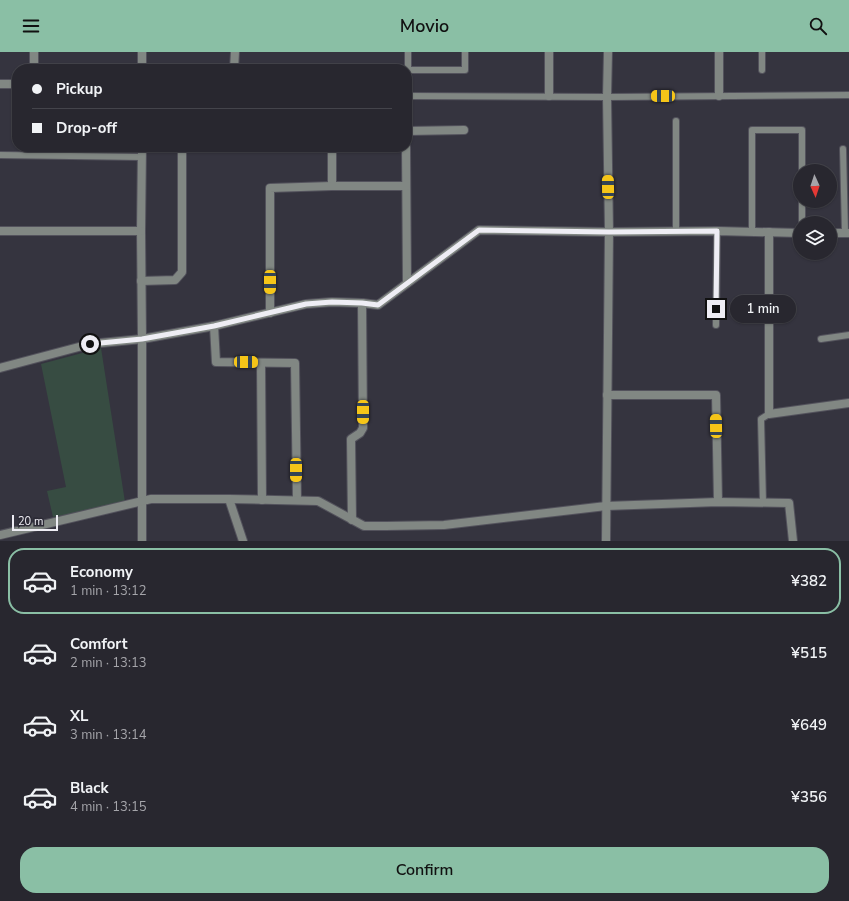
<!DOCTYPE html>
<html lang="en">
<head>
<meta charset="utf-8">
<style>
	:root { --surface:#28272f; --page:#34333b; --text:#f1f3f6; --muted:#a5a5aa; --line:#44444b; --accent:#8abfa5 }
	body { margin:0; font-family:"Nunito Sans",sans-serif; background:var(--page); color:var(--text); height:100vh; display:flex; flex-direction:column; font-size:15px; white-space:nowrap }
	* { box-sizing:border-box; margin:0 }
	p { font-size:13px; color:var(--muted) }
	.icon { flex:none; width:22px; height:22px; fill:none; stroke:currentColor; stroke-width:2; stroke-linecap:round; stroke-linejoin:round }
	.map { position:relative; height:489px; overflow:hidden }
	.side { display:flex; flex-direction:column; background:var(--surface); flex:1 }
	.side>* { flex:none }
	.top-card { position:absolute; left:12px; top:12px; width:400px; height:88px; border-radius:16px; box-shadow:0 1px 3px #0004,0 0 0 1px var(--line); display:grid; align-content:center; height:88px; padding:0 20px; background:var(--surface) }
	.needle { width:26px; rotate:177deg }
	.controls { position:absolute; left:793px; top:112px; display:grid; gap:8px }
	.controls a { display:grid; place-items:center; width:44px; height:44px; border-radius:50%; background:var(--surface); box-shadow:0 1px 3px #0004,0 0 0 1px var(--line); font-size:20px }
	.scale { position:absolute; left:12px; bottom:10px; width:46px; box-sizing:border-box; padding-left:4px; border:2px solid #eeedf4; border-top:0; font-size:11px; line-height:14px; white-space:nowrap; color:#eeedf4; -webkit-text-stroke:3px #2b2a35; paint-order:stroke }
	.end { position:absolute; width:18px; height:18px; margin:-9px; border:5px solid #eeedf4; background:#111; box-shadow:0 0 0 2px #111 }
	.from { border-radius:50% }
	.bubble { position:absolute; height:28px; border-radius:14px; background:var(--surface); box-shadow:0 1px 3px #0004,0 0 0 1px var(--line); font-size:13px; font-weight:600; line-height:28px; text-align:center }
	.car { position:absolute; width:12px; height:24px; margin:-12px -6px; border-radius:5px; box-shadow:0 0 3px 1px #0007; background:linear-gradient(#f5c518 24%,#345 0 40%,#f5c518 0 76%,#345 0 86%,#f5c518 0) }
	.top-card b { display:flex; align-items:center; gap:14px; height:38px; font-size:15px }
	.top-card b+b { border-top:1px solid var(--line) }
	.top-card i { width:10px; height:10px; background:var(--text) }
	ul { padding:7px 0 0; list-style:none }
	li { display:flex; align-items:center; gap:12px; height:66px; margin:0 8px 6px; padding:0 12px; border:2px solid transparent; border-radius:16px }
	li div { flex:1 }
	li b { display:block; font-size:15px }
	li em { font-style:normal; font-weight:600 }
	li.current { border-color:var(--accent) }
	li>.icon { width:36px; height:36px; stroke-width:1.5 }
	.cta { display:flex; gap:8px; margin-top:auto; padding:8px 20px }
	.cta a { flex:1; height:46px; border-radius:16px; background:var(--accent); color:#111; font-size:16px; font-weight:600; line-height:46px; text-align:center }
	header { display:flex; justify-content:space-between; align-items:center; height:52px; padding:0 20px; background:var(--accent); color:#111; font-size:18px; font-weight:600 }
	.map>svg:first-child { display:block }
	.green { fill:#374c42 }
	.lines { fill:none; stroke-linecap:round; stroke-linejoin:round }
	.lane-casing { stroke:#53525c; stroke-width:8 }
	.street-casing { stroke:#53525c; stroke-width:10 }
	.lane { stroke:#818783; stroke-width:6 }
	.street { stroke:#818783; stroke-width:8 }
	.route { stroke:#eeedf4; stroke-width:5 }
</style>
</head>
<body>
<header><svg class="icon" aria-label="menu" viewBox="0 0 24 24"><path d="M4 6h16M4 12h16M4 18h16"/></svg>Movio<svg class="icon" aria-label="search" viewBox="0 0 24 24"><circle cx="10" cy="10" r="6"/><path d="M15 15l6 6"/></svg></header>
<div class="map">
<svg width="849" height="489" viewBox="0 0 849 489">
	<rect width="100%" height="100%" fill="#35343f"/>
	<polygon class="green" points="101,296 125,450 56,465 56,464 53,465 47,439 66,435 41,312"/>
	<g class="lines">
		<g class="lane-casing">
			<g id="lane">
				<polyline points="408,0 408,18 465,18 465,0"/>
				<polyline points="762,0 762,18"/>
				<polyline points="407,44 607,45 849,43"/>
				<polyline points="843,97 845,181"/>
				<polyline points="0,103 142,105"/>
				<polyline points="802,171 802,149"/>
				<polyline points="676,179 676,69"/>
				<polyline points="752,180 752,78 802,78 802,119"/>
				<polyline points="716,273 717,179"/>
				<polyline points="821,287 849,283"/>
				<polyline points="763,451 761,367 769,362"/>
			</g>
		</g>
		<g class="street-casing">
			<g id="street">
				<polyline points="34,0 34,17"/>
				<polyline points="549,0 549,44"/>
				<polyline points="719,0 719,44"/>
				<polyline points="142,17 142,0"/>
				<polyline points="234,17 235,0"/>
				<polyline points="0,32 17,32"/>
				<polyline points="407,79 464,78"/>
				<polyline points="142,95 141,179 142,287 142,489"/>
				<polyline points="406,95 407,231"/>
				<polyline points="332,134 332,95"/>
				<polyline points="0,179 141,179"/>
				<polyline points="769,180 769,362 849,351"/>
				<polyline points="830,181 849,181"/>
				<polyline points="141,229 175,228 182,220 182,95"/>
				<polyline points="270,261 270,136 332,134 406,134"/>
				<polyline points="214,274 216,310 295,311 297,448"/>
				<polyline points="261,311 262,448"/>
				<polyline points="0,316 90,292 142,287 214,274 306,252 332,250 362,251 378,253 479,178 609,180 717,179 800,181"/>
				<polyline points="607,343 716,343 718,450"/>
				<polyline points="229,447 243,489"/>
				<polyline points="352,468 351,387 360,381 363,376 362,251"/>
				<polyline points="0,483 151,447 229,447 318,449 364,474 386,474 444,473 606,454 718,450 789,451 793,489"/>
				<polyline points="606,489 609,180 607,45 608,0"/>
			</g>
		</g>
		<use href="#lane" class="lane"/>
		<use href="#street" class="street"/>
	</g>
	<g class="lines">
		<polyline class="route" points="90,292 142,287 214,274 306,252 332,250 362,251 378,253 479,178 609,180 717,179 716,257"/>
	</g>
</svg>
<div class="controls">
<a><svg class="needle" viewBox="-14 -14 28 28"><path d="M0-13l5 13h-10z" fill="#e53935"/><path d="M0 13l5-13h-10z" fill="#a5a5aa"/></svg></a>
<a><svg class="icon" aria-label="layers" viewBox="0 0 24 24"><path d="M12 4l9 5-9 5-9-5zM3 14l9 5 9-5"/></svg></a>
</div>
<div class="scale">20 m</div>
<i class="end from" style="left:90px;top:292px"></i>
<i class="end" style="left:716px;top:257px"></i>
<div class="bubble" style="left:730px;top:243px;width:66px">1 min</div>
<i class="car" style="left:663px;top:44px;rotate:270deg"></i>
<i class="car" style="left:608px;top:135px;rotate:359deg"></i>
<i class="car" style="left:270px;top:230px;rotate:180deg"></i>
<i class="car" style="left:246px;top:310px;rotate:91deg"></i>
<i class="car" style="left:363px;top:360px;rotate:180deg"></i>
<i class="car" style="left:716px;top:374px;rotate:359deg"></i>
<i class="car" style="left:296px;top:418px;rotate:180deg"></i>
<div class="top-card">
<b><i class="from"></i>Pickup</b>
<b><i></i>Drop-off</b>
</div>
</div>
<section class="side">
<ul>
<li class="current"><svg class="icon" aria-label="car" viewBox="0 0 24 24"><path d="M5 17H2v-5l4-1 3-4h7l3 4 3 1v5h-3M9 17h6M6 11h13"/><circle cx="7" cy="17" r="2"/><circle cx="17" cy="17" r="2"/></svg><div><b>Economy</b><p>1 min · 13:12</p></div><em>¥382</em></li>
<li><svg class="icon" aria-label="car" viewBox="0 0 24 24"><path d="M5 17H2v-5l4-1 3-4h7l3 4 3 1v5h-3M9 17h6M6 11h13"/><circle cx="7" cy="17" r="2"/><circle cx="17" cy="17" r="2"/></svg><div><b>Comfort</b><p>2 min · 13:13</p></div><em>¥515</em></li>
<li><svg class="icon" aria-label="car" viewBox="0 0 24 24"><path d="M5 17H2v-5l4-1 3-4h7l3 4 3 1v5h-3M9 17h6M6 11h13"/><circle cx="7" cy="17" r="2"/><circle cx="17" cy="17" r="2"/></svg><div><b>XL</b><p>3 min · 13:14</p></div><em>¥649</em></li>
<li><svg class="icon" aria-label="car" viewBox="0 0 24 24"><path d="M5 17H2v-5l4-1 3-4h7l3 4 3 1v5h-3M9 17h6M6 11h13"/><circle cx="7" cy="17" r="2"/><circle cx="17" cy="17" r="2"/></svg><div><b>Black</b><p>4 min · 13:15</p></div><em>¥356</em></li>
</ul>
<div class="cta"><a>Confirm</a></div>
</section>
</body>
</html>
